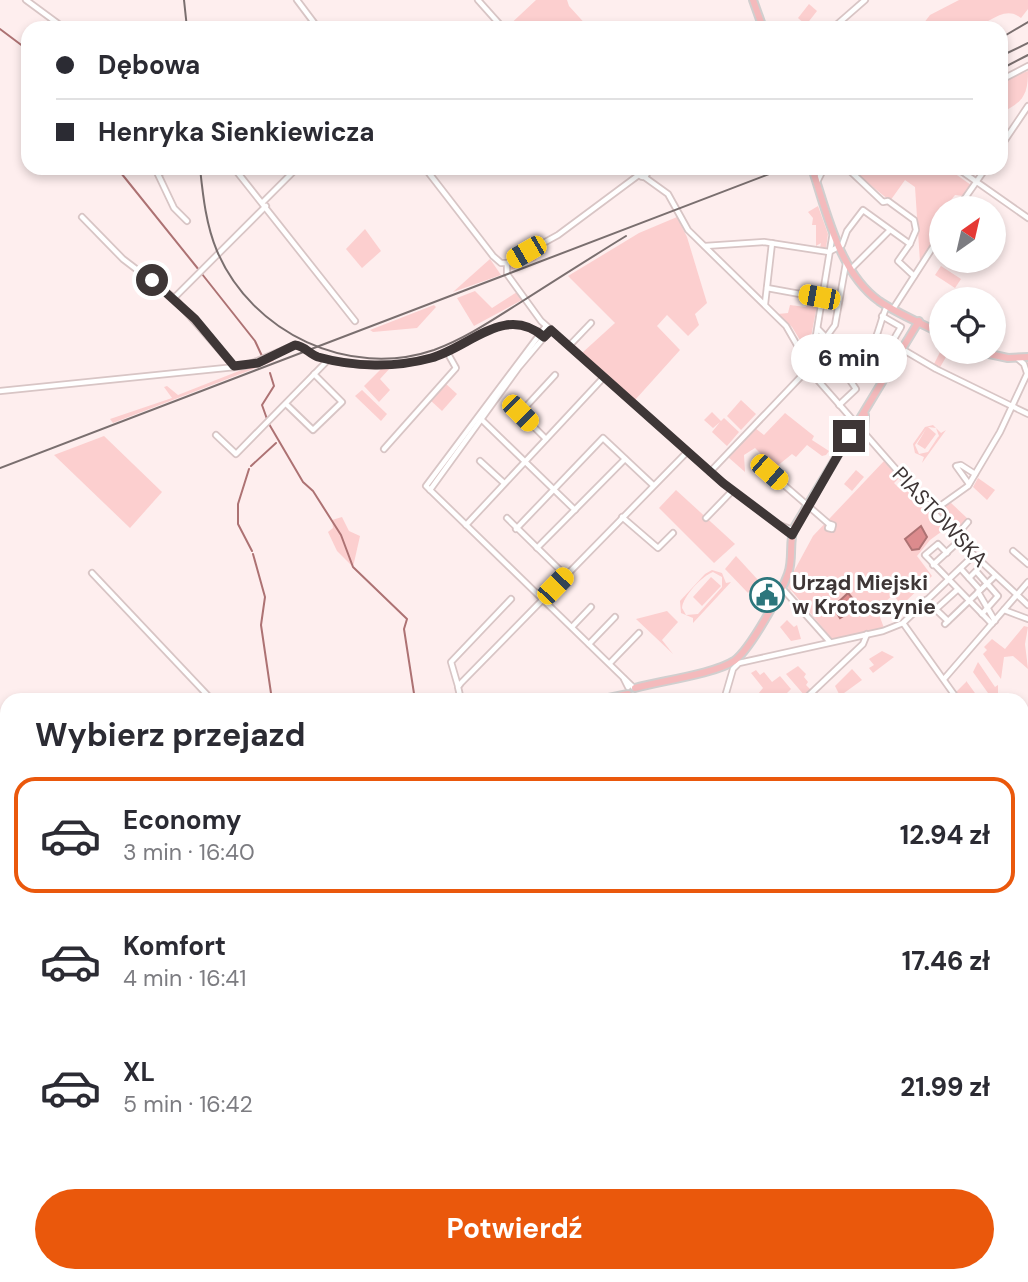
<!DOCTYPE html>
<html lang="pl">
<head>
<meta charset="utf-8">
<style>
	:root { --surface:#fff; --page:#f7f7f7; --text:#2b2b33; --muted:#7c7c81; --line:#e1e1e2; --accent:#ea580c }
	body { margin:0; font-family:"DM Sans",sans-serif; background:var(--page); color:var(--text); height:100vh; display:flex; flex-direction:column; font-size:26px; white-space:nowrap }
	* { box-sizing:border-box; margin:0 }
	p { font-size:23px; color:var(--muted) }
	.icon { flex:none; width:38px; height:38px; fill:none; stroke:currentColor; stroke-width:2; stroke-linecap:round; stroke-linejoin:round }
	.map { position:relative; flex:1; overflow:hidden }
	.drawer { position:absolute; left:0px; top:693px; width:1029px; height:590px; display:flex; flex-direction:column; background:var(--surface); border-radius:21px 21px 0 0; box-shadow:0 4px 10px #0003 }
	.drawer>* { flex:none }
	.guide { position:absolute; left:21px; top:21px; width:987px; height:154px; border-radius:21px; box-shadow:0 4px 10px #0003; display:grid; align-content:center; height:154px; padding:0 35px; background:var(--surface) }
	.needle { width:46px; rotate:34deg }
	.tools { position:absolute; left:929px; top:196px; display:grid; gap:14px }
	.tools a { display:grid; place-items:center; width:77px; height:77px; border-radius:50%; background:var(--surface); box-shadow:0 4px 10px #0003; font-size:35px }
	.end { position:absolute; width:32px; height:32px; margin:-16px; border:9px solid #3e3636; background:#fff; box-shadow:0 0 0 4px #fff }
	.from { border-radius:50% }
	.bubble { position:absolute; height:49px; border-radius:24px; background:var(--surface); box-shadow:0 4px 10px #0003; font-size:23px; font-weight:700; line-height:49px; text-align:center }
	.car { position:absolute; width:21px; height:42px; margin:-21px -10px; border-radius:9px; box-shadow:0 0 5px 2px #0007; background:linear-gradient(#f5c518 24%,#345 0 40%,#f5c518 0 76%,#345 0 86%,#f5c518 0) }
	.guide b { display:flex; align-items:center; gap:24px; height:66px; font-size:26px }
	.guide b+b { border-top:2px solid var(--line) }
	.guide i { width:18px; height:18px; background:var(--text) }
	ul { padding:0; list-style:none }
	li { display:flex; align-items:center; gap:21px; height:116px; margin:0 14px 10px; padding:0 21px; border:4px solid transparent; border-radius:21px }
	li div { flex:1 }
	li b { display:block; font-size:26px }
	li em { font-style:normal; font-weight:700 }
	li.on { border-color:var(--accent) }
	li>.icon { width:63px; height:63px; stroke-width:1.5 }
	h2 { padding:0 35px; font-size:32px; line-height:84px }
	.action { display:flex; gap:14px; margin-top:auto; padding:14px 35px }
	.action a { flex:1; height:80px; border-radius:42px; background:var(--accent); color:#fff; font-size:28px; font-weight:700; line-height:80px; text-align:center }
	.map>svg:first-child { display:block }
	.green { fill:#fccfcf; fill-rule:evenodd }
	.water { fill:#dc8b8d; stroke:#ad7273; stroke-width:2 }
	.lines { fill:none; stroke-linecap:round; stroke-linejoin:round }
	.stream { stroke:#ad7273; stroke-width:2 }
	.minor-casing { stroke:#d8c5c5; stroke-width:8 }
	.major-casing { stroke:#d1cfcf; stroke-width:10 }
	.minor { stroke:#fff; stroke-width:4.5 }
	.major { stroke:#f4babc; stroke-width:6 }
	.rail { stroke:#7a6f6f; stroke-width:2 }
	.route { stroke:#3e3636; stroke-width:9 }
	.labels { text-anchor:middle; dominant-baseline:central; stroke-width:6; stroke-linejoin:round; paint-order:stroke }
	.street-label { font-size:21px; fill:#3e3636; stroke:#fff }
	.poi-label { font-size:21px; font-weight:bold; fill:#3e3636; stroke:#fff; text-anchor:start }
</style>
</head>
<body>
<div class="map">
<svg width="1028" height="1282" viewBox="0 0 1028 1282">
	<rect width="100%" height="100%" fill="#feeeee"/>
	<g class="green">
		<polygon points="536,0 567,0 569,6 589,28 506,28"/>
		<path d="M959 0H1028V9L1021 18C1003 4 989 26 970 28 954 30 936 28 920 28L930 15Z"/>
		<polygon points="809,4 817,11 806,25 798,18"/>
		<path d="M1028 71C1028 95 1023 102 1001 113V81Z"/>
		<polygon points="850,168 947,168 971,185 963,196 955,195 945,208 942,208 941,228 920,262 915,187 905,180 890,201"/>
		<polygon points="818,206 828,234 826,248 820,248 821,243 816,246 816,225 812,225 813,218 808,212"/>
		<polygon points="677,217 687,237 707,303 695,314 699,325 688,336 667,315 657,326 680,350 635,400 582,353 615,323 568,276 639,233"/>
		<polygon points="365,229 381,251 362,268 346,249"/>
		<polygon points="542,246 536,260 509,271 512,263"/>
		<polygon points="490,259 501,275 453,292"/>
		<polygon points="941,266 961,279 955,288 935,275"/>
		<polygon points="475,291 492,308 517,292 522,300 474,326 457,298"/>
		<polygon points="808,298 818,300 808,353 792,327 778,314 788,313 790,305 806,307"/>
		<polygon points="434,305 436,307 417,328 373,332 370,330"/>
		<polygon points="941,350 959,352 954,361 946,357 939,369 933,366"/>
		<polygon points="272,358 274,361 113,423 110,419 172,398 164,387 167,386 178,395"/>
		<polygon points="383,367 391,367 380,379 390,390 379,402 364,386"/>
		<polygon points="445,383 457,394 442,411 430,400"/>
		<polygon points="362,390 387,414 381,421 355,396"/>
		<polygon points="741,400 756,414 741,430 727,416"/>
		<polygon points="712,412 721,421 724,418 739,432 727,446 712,432 720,422 713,428 704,420"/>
		<polygon points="785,413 814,436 812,440 829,451 826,455 822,456 807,445 796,457 792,454 771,471 765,458 755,448 744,455 745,472 728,457 755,428 764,435"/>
		<path d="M933 425 941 433 946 430 922 463 924 457 915 453 913 444 925 427ZM928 427 936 428 939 436 926 451 938 437 928 452 919 454 915 445 926 429 917 444 925 449 936 434Z"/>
		<polygon points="104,436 162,492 130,528 54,455"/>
		<polygon points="884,461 899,478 894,483 898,487 903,483 945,529 930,540 917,556 932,576 902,605 893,595 877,609 884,628 832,639 791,590 789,591 787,584 813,536"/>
		<polygon points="856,470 864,477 852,491 844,484"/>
		<polygon points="978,478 995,490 987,500 973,487"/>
		<polygon points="676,490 735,544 714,563 659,508"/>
		<polygon points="950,502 968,519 956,533 939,513 941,508"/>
		<polygon points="342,517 349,531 360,536 353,567 337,551 328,532 333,528 332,520"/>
		<polygon points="736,556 758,580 748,593 725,569"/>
		<path d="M712 570 722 573 726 583 731 582 693 623V618L681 613 680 601 705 574ZM713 572 722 577V587L698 614 686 615 682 608C683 596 702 576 713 572Z"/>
		<polygon points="711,577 721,586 702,606 693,597"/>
		<polygon points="667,611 678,622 662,640 673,654 636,619"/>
		<polygon points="787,620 794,627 797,625 801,639 791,641 780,627"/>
		<polygon points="1024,626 1028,627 1025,644 1028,669 1013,656 1004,657 1001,679 983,654 987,650 984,647 992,639 1005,649"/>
		<polygon points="882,651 894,657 873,673 869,668 874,665 869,659"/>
		<polygon points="978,662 995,687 998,685 998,697 993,700 973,672"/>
		<polygon points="798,666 806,674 804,677 808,682 806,685 811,690 805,696 786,674"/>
		<polygon points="852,669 862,680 840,696 835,686"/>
		<polygon points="756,670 760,675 764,672 772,682 780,676 791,689 780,700 753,700 763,688 751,673"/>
		<polygon points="967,681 967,682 980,700 961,700 956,692"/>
		<polygon points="1022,762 1028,766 1028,819 1022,827"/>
		<polygon points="1022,882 1028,886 1028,915 1023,917"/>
		<polygon points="1028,918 1028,958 1022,953 1022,920"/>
		<polygon points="1028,1064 1028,1111 1022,1117 1022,1070"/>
		<polygon points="1022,1132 1028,1139 1028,1215 1023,1220 1022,1175 1027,1169 1022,1166"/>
		<polygon points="739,1276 769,1276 775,1281 733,1282"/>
	</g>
	<g class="water">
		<polygon points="921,526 927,537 919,549 912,550 905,539"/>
		<polygon points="848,593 859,606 840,618 833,607"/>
	</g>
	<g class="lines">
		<g class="stream">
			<polyline points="0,29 28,50"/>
			<polyline points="117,168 199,270"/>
			<polyline points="202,274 255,341 262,356"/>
			<polyline points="267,419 262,405 274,386 270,373"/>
			<polyline points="269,424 303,482 313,491 341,535 353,567 407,619 404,629 415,700"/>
			<polyline points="251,466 276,443"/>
			<polyline points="249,469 238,504 238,524 252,551"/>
			<polyline points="253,554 265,597 261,625 272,700"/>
			<polyline points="1027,925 1028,928"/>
			<polyline points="1022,1069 1027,1063"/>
			<polyline points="115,1282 120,1276"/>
			<polyline points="824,1282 828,1276"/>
		</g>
		<g class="minor-casing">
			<g id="minor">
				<polyline points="26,0 64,28"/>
				<polyline points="297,0 318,28"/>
				<polyline points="478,0 503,28"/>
				<polyline points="833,28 865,0"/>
				<polyline points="1001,80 1028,66"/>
				<polyline points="1001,146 1028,106"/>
				<polyline points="155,168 174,208 187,221"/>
				<polyline points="234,168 355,321"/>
				<polyline points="425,168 493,256 501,263 507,263"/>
				<polyline points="847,168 883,202 888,201 914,220 916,230 910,244"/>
				<polyline points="957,168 1028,218"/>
				<circle cx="643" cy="173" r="4"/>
				<polyline points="158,173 173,168"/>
				<polyline points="643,176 668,194 688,230 786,326 816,378 959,541 1028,605"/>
				<polyline points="817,182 822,172 829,168"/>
				<polyline points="263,202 297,168"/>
				<polyline points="958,208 986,168"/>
				<polyline points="82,217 123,259 174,298 234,366"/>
				<polyline points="705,246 764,242 829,252 842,245 847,231 863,210 910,244 898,261 914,276"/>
				<polyline points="507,263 507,274 541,321 723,483 792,535"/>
				<polyline points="507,263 558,235 640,174"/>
				<polyline points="851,269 889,231"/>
				<polyline points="767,288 822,298"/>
				<polyline points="174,298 266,206"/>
				<polyline points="765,304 772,243"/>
				<polyline points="893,309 942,233"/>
				<polyline points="546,326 426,486 633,687"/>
				<polyline points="818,329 850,362 872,374 879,363 866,354"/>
				<polyline points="827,336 835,325 846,263"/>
				<polyline points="875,342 894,339 901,327 882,316"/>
				<polyline points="569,346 591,323"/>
				<polyline points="902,349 936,369 1028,414"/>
				<polyline points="1017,358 1024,364 1027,373"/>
				<path d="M855 364C878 350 877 327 887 306"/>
				<polyline points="851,379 860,368"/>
				<path d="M0 391 245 366 295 345C305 347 309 355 318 357 354 368 395 368 431 358 469 348 505 303 544 337"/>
				<polyline points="286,404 313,430 342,402 314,374"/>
				<polyline points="839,405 856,389 843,370"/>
				<polyline points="481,419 575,510"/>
				<polyline points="216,435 236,454 328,360"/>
				<polyline points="546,439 520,413 555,375"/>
				<polyline points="384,449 456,368 447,352"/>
				<polyline points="480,461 504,483"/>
				<polyline points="710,472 811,366 833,232"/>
				<polyline points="769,472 829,524"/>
				<polyline points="969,484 956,466 961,465 975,474"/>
				<polyline points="430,490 519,367 551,329"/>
				<polyline points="933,511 968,486 1000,432 1028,372"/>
				<polyline points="622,517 658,548 673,533"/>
				<polyline points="507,518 565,575"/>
				<polyline points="706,518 732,491"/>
				<polyline points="777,524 793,530"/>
				<polygon points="830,524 833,525 832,529 828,528"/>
				<polyline points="466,525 604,377"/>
				<polyline points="516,529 603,438 653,485"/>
				<polyline points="955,537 968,522"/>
				<polyline points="537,548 625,459"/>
				<polyline points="1013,551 1028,564"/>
				<polyline points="947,553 938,544 925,555 992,624"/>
				<polyline points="933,565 959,541"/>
				<polyline points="961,569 980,590"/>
				<polyline points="92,573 212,700"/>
				<polyline points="969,578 976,571 998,596 982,614"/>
				<polyline points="782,588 830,642"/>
				<polyline points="978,592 995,621"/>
				<polyline points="926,600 948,621"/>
				<polyline points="936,609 957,590"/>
				<polyline points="1004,610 1028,619"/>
				<polyline points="903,623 958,700"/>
				<polyline points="945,624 995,576"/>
				<polyline points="572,627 591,607"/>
				<polyline points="589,644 615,617"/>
				<polyline points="610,663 639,633"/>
				<polyline points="624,679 628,687"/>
				<polyline points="944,679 1028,582"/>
				<polyline points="458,686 451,662 511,599"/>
				<polyline points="633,695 634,700"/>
				<polyline points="461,700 458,687 461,683 687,452"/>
				<polyline points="724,700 733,669 739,663 883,631 903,623 973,556"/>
				<polyline points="804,700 863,644 867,634"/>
				<polyline points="0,723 7,730"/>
				<polyline points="1022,752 1028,745"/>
				<polyline points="1022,919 1028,917"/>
				<polyline points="0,1051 7,1043"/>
				<polyline points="1022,1054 1028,1059"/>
				<polyline points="1022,1223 1028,1218"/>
				<polyline points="347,1276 353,1282"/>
				<polyline points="772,1276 779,1282"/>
				<polyline points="948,1276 954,1282 962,1276"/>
				<polyline points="356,1282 363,1276"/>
				<polyline points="418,1282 426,1276"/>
				<polyline points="799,1282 805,1276"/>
			</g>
		</g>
		<g class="major-casing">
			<g id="major">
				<polyline points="753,0 763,28"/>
				<path d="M812 168C827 213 839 272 879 301 898 314 921 323 942 334"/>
				<polyline points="980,352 1008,358 1028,357"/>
				<polyline points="864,434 865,415"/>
				<path d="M635 688C660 681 714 674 734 661 750 650 781 593 788 574 794 558 788 540 795 526L919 321"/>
				<polyline points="599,700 628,694"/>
				<polyline points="0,897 7,897"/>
			</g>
		</g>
		<use href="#minor" class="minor"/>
		<use href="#major" class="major"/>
		<g class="rail">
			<polyline points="184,0 187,28"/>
			<polyline points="1001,38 1028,22"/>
			<polyline points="1001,56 1028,43"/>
			<polyline points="1001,69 1028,55"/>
			<path d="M200 168C203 196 206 225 217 251 252 333 349 379 434 350 464 339 491 321 518 304 554 281 590 258 626 236"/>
			<polyline points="0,468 785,168"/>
		</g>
	</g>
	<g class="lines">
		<path class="route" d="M152 280 195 319 234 366 258 363 295 345C305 346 309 354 318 357 354 367 395 368 431 358 469 348 505 303 544 337L551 330 723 483 792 535 849 436"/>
	</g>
	<defs>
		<g id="civic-ring" transform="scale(1.75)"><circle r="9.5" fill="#fff" stroke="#2c767c" stroke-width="1.5"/><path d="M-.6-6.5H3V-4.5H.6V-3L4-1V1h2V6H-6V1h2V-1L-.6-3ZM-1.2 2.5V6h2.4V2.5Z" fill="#2c767c"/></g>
	</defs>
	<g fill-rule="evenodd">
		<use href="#civic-ring" x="767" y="595"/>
	</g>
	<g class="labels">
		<g class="street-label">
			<text transform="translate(940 517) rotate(47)">PIASTOWSKA</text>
		</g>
		<g class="poi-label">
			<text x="792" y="583">Urząd Miejski<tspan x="792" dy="24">w Krotoszynie</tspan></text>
		</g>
	</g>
</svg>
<div class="tools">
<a><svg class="needle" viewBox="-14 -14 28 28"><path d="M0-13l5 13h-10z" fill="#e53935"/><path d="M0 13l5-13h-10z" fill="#7c7c81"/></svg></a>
<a><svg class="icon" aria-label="locate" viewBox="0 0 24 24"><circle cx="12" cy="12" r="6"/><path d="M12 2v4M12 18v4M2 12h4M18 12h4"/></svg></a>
</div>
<i class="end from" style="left:152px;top:280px"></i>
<i class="end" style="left:849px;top:436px"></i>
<div class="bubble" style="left:791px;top:334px;width:116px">6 min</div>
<i class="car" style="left:526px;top:252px;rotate:240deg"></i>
<i class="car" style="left:819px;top:297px;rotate:281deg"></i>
<i class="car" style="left:520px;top:413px;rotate:135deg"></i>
<i class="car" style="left:769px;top:472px;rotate:131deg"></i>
<i class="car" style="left:555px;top:586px;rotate:44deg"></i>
<div class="guide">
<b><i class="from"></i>Dębowa</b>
<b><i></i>Henryka Sienkiewicza</b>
</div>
<section class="drawer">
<h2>Wybierz przejazd</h2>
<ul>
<li class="on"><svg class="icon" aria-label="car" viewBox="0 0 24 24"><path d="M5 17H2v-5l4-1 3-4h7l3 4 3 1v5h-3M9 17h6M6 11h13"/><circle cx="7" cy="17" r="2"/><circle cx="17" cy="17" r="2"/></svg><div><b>Economy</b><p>3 min · 16:40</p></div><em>12.94 zł</em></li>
<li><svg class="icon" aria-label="car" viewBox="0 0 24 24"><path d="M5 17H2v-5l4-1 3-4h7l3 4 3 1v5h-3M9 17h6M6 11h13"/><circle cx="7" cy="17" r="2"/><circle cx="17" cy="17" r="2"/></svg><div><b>Komfort</b><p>4 min · 16:41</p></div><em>17.46 zł</em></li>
<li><svg class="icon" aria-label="car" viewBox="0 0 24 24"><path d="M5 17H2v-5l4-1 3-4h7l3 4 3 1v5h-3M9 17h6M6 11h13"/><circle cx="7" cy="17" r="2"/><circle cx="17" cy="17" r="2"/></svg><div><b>XL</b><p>5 min · 16:42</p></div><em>21.99 zł</em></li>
</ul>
<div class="action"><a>Potwierdź</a></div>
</section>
</div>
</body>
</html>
